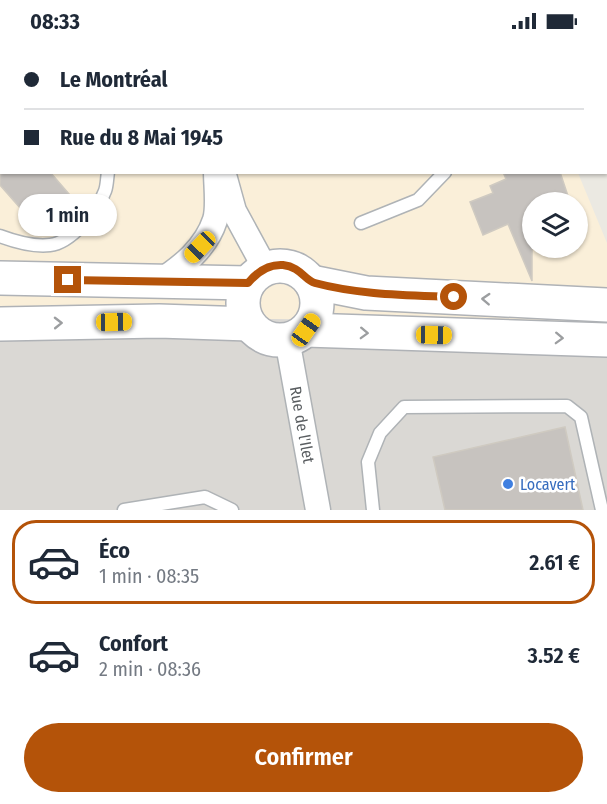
<!DOCTYPE html>
<html lang="fr">
<head>
<meta charset="utf-8">
<style>
	:root { --surface:#fff; --page:#f6f6f7; --text:#1f2937; --muted:#747a83; --line:#e0e1e3; --accent:#b45309 }
	body { margin:0; font-family:"Fira Sans Condensed",sans-serif; background:var(--page); color:var(--text); height:100vh; display:flex; flex-direction:column; font-size:22px; white-space:nowrap }
	* { box-sizing:border-box; margin:0 }
	p { font-size:20px; color:var(--muted) }
	.icon { flex:none; width:33px; height:33px; fill:none; stroke:currentColor; stroke-width:2; stroke-linecap:round; stroke-linejoin:round }
	.map { position:relative; height:468px; overflow:hidden }
	.sheet { display:flex; flex-direction:column; background:var(--surface); flex:1 }
	.sheet>* { flex:none }
	.top-card { position:absolute; left:0px; top:0px; width:608px; height:132px; box-shadow:0 2px 4px #0004; display:grid; align-content:center; height:132px; padding:0 24px; background:var(--surface) }
	.tools { position:absolute; left:522px; top:150px; display:grid; gap:12px }
	.tools a { display:grid; place-items:center; width:66px; height:66px; border-radius:50%; background:var(--surface); box-shadow:0 2px 4px #0004; font-size:30px }
	.end { position:absolute; width:27px; height:27px; margin:-14px; border:8px solid #b45309; background:#fff; box-shadow:0 0 0 3px #fff }
	.from { border-radius:50% }
	.bubble { position:absolute; height:42px; border-radius:21px; background:var(--surface); box-shadow:0 2px 4px #0004; font-size:20px; font-weight:600; line-height:42px; text-align:center }
	.car { position:absolute; width:18px; height:36px; margin:-18px -9px; border-radius:8px; box-shadow:0 0 4px 2px #0007; background:linear-gradient(#f5c518 24%,#345 0 40%,#f5c518 0 76%,#345 0 86%,#f5c518 0) }
	.top-card b { display:flex; align-items:center; gap:21px; height:57px; font-size:22px }
	.top-card b+b { border-top:2px solid var(--line) }
	.top-card i { width:15px; height:15px; background:var(--text) }
	ul { padding:10px 0 0; list-style:none }
	li { display:flex; align-items:center; gap:18px; height:84px; margin:0 12px 9px; padding:0 12px; border:3px solid transparent; border-radius:24px }
	li div { flex:1 }
	li b { display:block; font-size:22px }
	li em { font-style:normal; font-weight:600 }
	li.current { border-color:var(--accent) }
	li>.icon { width:54px; height:54px; stroke-width:1.5 }
	.action { display:flex; gap:12px; margin-top:auto; padding:12px 24px }
	.action a { flex:1; height:69px; border-radius:36px; background:var(--accent); color:#fff; font-size:24px; font-weight:600; line-height:69px; text-align:center }
	.status { display:flex; justify-content:space-between; align-items:center; height:42px; padding:0 30px; background:var(--surface); direction:ltr }
	.status svg { height:16px; fill:currentColor }
	.map>svg:first-child { display:block }
	.commercial { fill:#faefd9; fill-rule:evenodd }
	.industrial { fill:#dad8d4 }
	.building { fill:#c7c3bf; stroke:#cfcac1; stroke-width:1.5 }
	.lines { fill:none; stroke-linecap:round; stroke-linejoin:round }
	.lane-casing { stroke:#afb3b6; stroke-width:15 }
	.street-casing { stroke:#afb3b6; stroke-width:27 }
	.secondary-casing { stroke:#afb2b6; stroke-width:36 }
	.lane { stroke:#fff; stroke-width:12 }
	.street { stroke:#fff; stroke-width:24 }
	.secondary { stroke:#fff; stroke-width:33 }
	.oneway { stroke:#9c9ea0 }
	.route { stroke:#b45309; stroke-width:8 }
	.shop-dot { fill:#3f7fe0; stroke:#fff; stroke-width:2 }
	.labels { text-anchor:middle; dominant-baseline:central; stroke-width:5; stroke-linejoin:round; paint-order:stroke }
	.street-label { font-size:16px; fill:#5a5e61; stroke:#fff }
	.shop-label { font-size:16px; fill:#366cbe; stroke:#fff; text-anchor:start }
</style>
</head>
<body>
<div class="status"><b>08:33</b><svg viewBox="0 0 49 12"><path d="M0 12V9h3v3zM5 12V6h3v6zM10 12V3h3v9zM15 12V0h3v12zM26 1h20v11H26zM47 4h2v5h-2z"/></svg></div>
<div class="map">
<svg width="607" height="468" viewBox="0 0 607 468">
	<rect width="100%" height="100%" fill="#ebe9e2"/>
	<path class="commercial" d="M0 0H523V1L2 2V130L578 131 607 201V283L271 277 0 266ZM532 160H578V206H532Z"/>
	<polygon class="industrial" points="0,266 271,277 607,283 607,468 0,468"/>
	<g class="building">
		<polygon points="0,130 50,130 82,167 56,191 43,192 0,143"/>
		<polygon points="503,130 560,130 570,160 532,160 532,239 508,182 483,193 470,160 493,151 490,144 506,137"/>
		<polygon points="565,385 583,468 445,468 433,415"/>
	</g>
	<g class="lines">
		<g class="lane-casing">
			<g id="lane">
				<polyline points="354,0 355,2"/>
				<polyline points="18,2 20,0"/>
				<polyline points="188,2 190,0"/>
				<polyline points="336,2 338,0"/>
				<polyline points="0,18 2,16"/>
				<polyline points="361,181 418,158 445,130"/>
				<path d="M0 194C16 200 33 205 50 203 71 201 98 168 105 149 107 144 107 136 108 130"/>
				<polyline points="124,468 205,455 232,468"/>
				<polyline points="373,468 368,420 380,391 404,365 567,364 581,375 602,468"/>
			</g>
		</g>
		<g class="street-casing">
			<g id="street">
				<polyline points="564,0 565,2"/>
				<polyline points="223,2 224,0"/>
				<polyline points="606,99 607,101"/>
				<polyline points="224,133 234,169 265,226"/>
				<path d="M159 240C182 225 206 206 215 178 219 166 216 143 216 130"/>
				<path id="s1" d="M287 297 318 468"/>
			</g>
		</g>
		<g class="secondary-casing">
			<g id="secondary">
				<circle cx="280" cy="261" r="37"/>
				<polyline points="0,236 248,241"/>
				<polyline points="311,240 366,251 607,263"/>
				<polyline points="0,282 159,279 249,282"/>
				<polyline points="306,288 607,298"/>
			</g>
		</g>
		<use href="#lane" class="lane"/>
		<use href="#street" class="street"/>
		<use href="#secondary" class="secondary"/>
	</g>
	<defs><path id="oneway-chevron" d="M-2-3.5L2.5 0L-2 3.5" fill="none" stroke-width="1.6" stroke-linecap="round" stroke-linejoin="round" transform="scale(1.5)"/></defs>
	<g class="oneway">
		<use href="#oneway-chevron" transform="translate(486 257) rotate(-177)"/>
		<use href="#oneway-chevron" transform="translate(58 281) rotate(-1)"/>
		<use href="#oneway-chevron" transform="translate(364 291) rotate(2)"/>
		<use href="#oneway-chevron" transform="translate(559 296) rotate(2)"/>
	</g>
	<g class="lines">
		<path class="route" d="M68 238 248 241C257 230 268 222 283 223 301 225 304 238 315 241 360 253 407 253 454 255"/>
	</g>
	<circle class="shop-dot" cx="508" cy="442" r="6"/>
	<g class="labels">
		<g class="street-label">
			<text stroke="none"><textPath href="#s1" startOffset="87">Rue de l'Ilet</textPath></text>
		</g>
		<g class="shop-label">
			<text x="520" y="442">Locavert</text>
		</g>
	</g>
</svg>
<div class="tools">
<a><svg class="icon" aria-label="layers" viewBox="0 0 24 24"><path d="M12 4l9 5-9 5-9-5zM3 14l9 5 9-5"/></svg></a>
</div>
<i class="end from" style="left:454px;top:255px"></i>
<i class="end" style="left:68px;top:238px"></i>
<div class="bubble" style="left:18px;top:152px;width:99px">1 min</div>
<i class="car" style="left:200px;top:205px;rotate:224deg"></i>
<i class="car" style="left:114px;top:280px;rotate:89deg"></i>
<i class="car" style="left:306px;top:288px;rotate:35deg"></i>
<i class="car" style="left:434px;top:293px;rotate:91deg"></i>
<div class="top-card">
<b><i class="from"></i>Le Montréal</b>
<b><i></i>Rue du 8 Mai 1945</b>
</div>
</div>
<section class="sheet">
<ul>
<li class="current"><svg class="icon" aria-label="car" viewBox="0 0 24 24"><path d="M5 17H2v-5l4-1 3-4h7l3 4 3 1v5h-3M9 17h6M6 11h13"/><circle cx="7" cy="17" r="2"/><circle cx="17" cy="17" r="2"/></svg><div><b>Éco</b><p>1 min · 08:35</p></div><em>2.61 €</em></li>
<li><svg class="icon" aria-label="car" viewBox="0 0 24 24"><path d="M5 17H2v-5l4-1 3-4h7l3 4 3 1v5h-3M9 17h6M6 11h13"/><circle cx="7" cy="17" r="2"/><circle cx="17" cy="17" r="2"/></svg><div><b>Confort</b><p>2 min · 08:36</p></div><em>3.52 €</em></li>
</ul>
<div class="action"><a>Confirmer</a></div>
</section>
</body>
</html>
